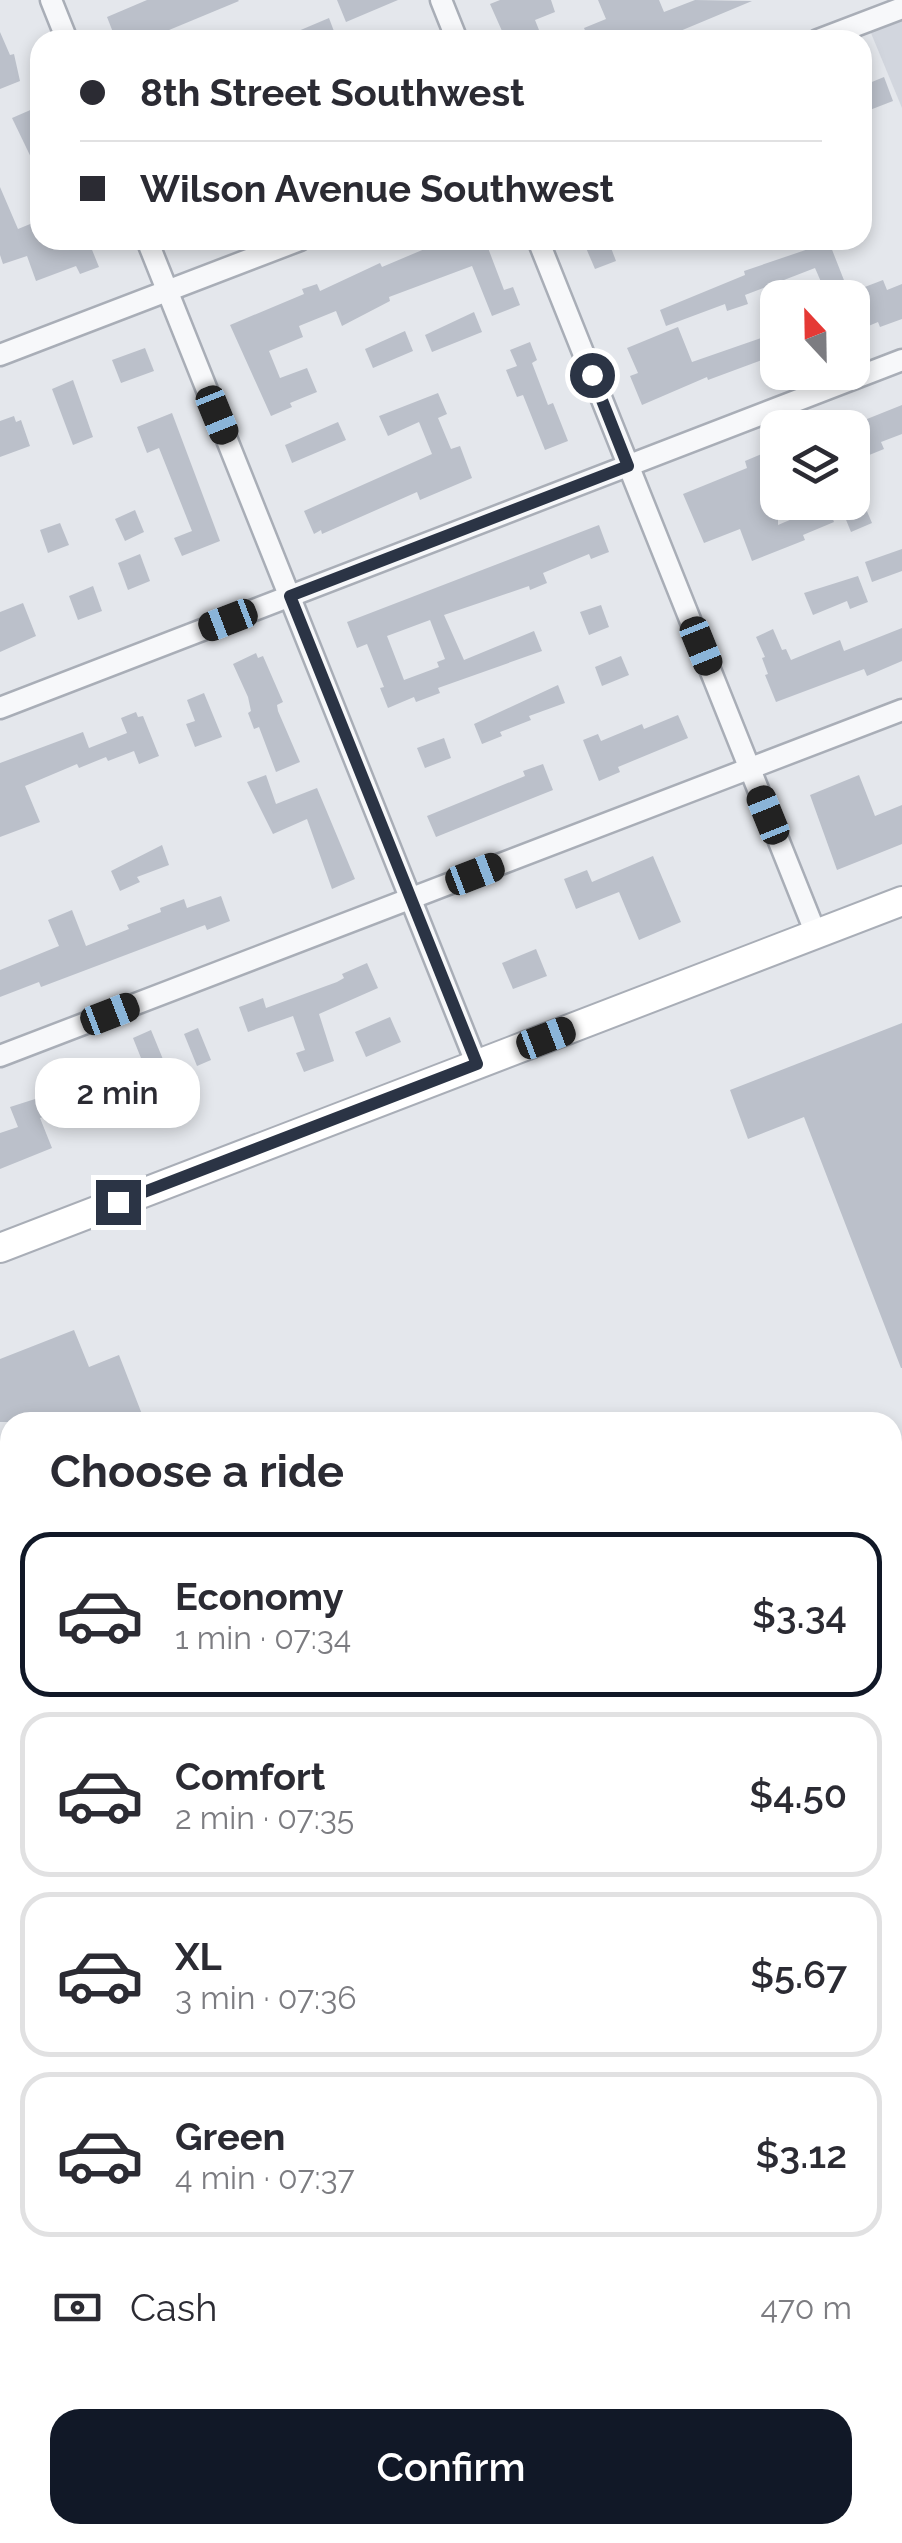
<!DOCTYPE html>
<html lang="en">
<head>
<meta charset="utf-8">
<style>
	:root { --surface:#fff; --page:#f7f7f7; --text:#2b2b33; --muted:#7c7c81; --line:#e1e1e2; --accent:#111827 }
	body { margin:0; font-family:Raleway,sans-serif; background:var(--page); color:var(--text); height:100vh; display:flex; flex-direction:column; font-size:38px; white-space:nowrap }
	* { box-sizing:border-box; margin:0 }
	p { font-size:32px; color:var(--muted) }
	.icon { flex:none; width:55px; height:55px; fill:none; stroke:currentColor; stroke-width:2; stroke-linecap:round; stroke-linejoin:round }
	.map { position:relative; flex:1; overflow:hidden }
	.panel { position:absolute; left:0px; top:1412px; width:902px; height:1132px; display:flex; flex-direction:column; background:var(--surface); border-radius:30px 30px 0 0; box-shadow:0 5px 15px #0003 }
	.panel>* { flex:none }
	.banner { position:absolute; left:30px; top:30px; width:842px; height:220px; border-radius:30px; box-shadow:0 5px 15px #0003; display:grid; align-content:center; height:220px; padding:0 50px; background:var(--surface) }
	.needle { width:65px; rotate:338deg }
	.controls { position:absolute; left:760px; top:280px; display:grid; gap:20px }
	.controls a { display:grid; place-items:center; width:110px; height:110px; border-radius:20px; background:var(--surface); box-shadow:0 5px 15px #0003; font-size:50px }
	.end { position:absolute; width:45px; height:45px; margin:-22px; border:12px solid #2b3445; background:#fff; box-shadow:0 0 0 5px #fff }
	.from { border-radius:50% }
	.bubble { position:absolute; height:70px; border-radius:30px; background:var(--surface); box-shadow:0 5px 15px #0003; font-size:32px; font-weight:600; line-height:70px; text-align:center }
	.car { position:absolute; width:30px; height:60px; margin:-30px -15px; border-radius:12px; box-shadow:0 0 8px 2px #0007; background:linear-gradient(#222 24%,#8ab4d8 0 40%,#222 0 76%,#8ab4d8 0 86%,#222 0) }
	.banner b { display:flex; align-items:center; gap:35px; height:95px; font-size:38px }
	.banner b+b { border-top:2px solid var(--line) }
	.banner i { width:25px; height:25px; background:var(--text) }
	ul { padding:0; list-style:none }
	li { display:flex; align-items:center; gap:30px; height:165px; margin:0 20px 15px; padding:0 30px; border:5px solid var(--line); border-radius:30px }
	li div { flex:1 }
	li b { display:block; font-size:38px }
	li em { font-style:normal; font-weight:600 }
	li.on { border-color:var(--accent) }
	li>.icon { width:90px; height:90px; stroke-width:1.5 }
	h2 { padding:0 50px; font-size:45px; line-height:120px }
	.pay { display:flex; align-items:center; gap:25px; height:110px; padding:0 50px; font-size:38px }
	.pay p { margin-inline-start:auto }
	.action { display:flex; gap:20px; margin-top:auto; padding:20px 50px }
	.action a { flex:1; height:115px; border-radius:30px; background:var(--accent); color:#fff; font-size:40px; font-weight:600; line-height:115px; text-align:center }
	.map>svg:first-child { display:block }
	.built { fill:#d2d6de }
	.building { fill:#bbc0ca; fill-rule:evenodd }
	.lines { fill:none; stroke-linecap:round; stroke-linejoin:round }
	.minor-casing { stroke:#a9aeb7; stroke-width:25 }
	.secondary-casing { stroke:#a9aeb7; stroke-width:32 }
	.minor { stroke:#f7f8fa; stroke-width:20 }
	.secondary { stroke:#fff; stroke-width:28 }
	.route { stroke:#2b3445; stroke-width:12 }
</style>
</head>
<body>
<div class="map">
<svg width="902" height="2543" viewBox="0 0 902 2543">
	<rect width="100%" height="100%" fill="#e4e7ec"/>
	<g class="built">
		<polygon points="902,8 902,108 866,21"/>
		<polygon points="10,2427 10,2535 135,2535 138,2543 0,2543 0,2430"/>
	</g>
	<g class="building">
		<polygon points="147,0 238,0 239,1 145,40 116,40 107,17"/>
		<polygon points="337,0 398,0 346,22"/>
		<polygon points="500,0 551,0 555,12 535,20 543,40 506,40 490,4"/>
		<polygon points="598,0 659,0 664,12 695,0 752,1 673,34 676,40 589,40 584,28 606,19"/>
		<polygon points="329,18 335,34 321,40 277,40"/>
		<polygon points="0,32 10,55 14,54 20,81 0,89"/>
		<polygon points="884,77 893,101 862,113 862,86"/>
		<polygon points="35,108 40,120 39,174 12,118"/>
		<polygon points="0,187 18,229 40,220 40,240 88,240 99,267 80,274 76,266 36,281 27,256 3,264 0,255"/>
		<polygon points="424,240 485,240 504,290 513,287 520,305 492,316 472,266 389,297 390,301 342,326 336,311 299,326 303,337 269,351 280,378 307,368 317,392 290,403 292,407 271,416 230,325 304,294 302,289 317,284 320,291 380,263 382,267 427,248"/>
		<polygon points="608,240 616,261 595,269 586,248"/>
		<polygon points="829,242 849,293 883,280 887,290 902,284 902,319 880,327 878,322 852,333 852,299 857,298 828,298 815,268 745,295 748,304 727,311 725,304 666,326 660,310 745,275 744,271"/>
		<polygon points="474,312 482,332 432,352 425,335"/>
		<polygon points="678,327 692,362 778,332 778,354 708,380 707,377 642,405 630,376 638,373 627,348"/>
		<polygon points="405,331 413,351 373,368 365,349"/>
		<polygon points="530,342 537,360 532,363 548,405 553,403 568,441 545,450 523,395 517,397 506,370 517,366 510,350"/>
		<polygon points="145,348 154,371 121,383 112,360"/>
		<polygon points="73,380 93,437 73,445 52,389"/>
		<polygon points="438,393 447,414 438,418 451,449 460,446 472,478 420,500 417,492 322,534 321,530 314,534 304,511 432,454 419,422 388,436 379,416"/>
		<polygon points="902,405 902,434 881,442 884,449 852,462 852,425"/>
		<polygon points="172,413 220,541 182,556 174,538 192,531 159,448 147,453 137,427"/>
		<polygon points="14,416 16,422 21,420 30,446 0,457 0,421"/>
		<polygon points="338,422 346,440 292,463 285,445"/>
		<polygon points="764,453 774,480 778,479 778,525 827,504 834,522 803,535 805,540 752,561 740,529 704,543 683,494 747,468 745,461"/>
		<polygon points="863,502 872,523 851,532 842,510"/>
		<polygon points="135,510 144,532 125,541 115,519"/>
		<polygon points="60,523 69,545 48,553 40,530"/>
		<path d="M599 525 609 552 591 559 589 554 543 573 547 583 530 590 529 586 444 615 464 660 534 631 542 651 438 688 440 693 416 702 414 697 388 708 380 688 384 687 367 644 357 648 347 622ZM430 620 445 659 437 662 439 667 404 680 387 636Z"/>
		<polygon points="902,549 902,571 872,582 865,562"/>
		<polygon points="140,554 150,581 128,590 118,563"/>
		<polygon points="858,576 868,602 850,609 847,601 813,615 804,593"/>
		<polygon points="93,586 102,611 78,620 69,596"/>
		<polygon points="23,603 36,636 0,652 0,612"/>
		<polygon points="601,605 609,627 589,635 580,612"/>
		<polygon points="902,628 902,661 867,676 864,669 776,702 765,675 768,674 762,658 765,657 756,637 773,629 782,650 786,649 791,660 840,640 844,651"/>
		<polygon points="256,653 258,658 263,656 283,702 277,705 278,711 300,762 276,772 259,727 254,729 248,713 251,711 248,697 233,664"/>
		<polygon points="621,656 629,675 602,686 595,667"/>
		<polygon points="558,685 565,703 529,716 531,720 500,732 502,736 482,744 474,724"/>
		<polygon points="204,693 222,737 195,747 186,724 195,721 187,700"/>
		<polygon points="136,712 138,717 143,716 159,756 139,764 134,751 108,761 106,757 79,768 77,764 25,786 40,822 0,837 0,763 83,732 89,748 127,733 121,718"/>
		<polygon points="678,715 688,738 618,767 620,772 599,781 583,740 598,734 601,741 642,724 644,729"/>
		<polygon points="444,738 451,758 425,768 417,748"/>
		<polygon points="543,764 553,790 436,837 427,816 525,776 523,771"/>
		<polygon points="266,775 276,804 317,788 355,879 332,889 307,819 273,834 247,782"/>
		<polygon points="859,775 875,816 902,805 902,844 837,870 810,795"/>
		<polygon points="162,845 169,865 137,877 140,882 120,891 111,871"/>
		<polygon points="653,856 681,922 639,940 619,892 576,909 564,879 587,870 592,882"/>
		<polygon points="221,896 230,921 207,930 205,925 41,987 39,982 0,997 0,970 59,946 48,920 72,910 86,946 129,929 127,925 161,912 160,908 184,899 187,908"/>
		<polygon points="536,949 547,976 513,989 502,963"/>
		<polygon points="367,963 378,988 319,1014 334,1061 304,1072 296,1053 305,1050 293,1016 248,1032 239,1007 263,998 266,1008 337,982 344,978 342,974"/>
		<polygon points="390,1017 401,1042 366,1057 355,1032"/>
		<polygon points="902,1023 902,1368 901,1368 804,1117 748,1139 730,1090"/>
		<polygon points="198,1028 211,1060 197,1066 184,1034"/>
		<polygon points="151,1030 169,1074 143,1085 154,1116 138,1122 129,1097 117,1101 109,1080 145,1068 133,1038"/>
		<polygon points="98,1071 106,1094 40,1118 52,1148 0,1169 0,1133 18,1127 10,1107 76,1086 74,1080"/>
		<polygon points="74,1330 89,1367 119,1355 145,1422 0,1422 0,1359"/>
	</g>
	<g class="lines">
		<g class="minor-casing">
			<g id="minor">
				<polyline points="51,0 67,40"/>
				<polyline points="441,0 457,40"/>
				<polyline points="818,40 902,8"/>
				<polyline points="147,240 477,1065"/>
				<polyline points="538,240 816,934"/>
				<polyline points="0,355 300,240"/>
				<polyline points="0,708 902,360"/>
				<polyline points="0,1056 902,710"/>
				<polyline points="0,2409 10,2407"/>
				<polyline points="160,2535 163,2543"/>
			</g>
		</g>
		<g class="secondary-casing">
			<polyline id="secondary" points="0,1248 902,901"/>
		</g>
		<use href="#minor" class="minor"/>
		<use href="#secondary" class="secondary"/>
	</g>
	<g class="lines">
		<polyline class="route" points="118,1202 477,1064 290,596 628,466 592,375"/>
	</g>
</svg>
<div class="controls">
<a><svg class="needle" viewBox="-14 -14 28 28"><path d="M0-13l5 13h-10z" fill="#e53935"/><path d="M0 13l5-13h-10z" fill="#7c7c81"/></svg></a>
<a><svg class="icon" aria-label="layers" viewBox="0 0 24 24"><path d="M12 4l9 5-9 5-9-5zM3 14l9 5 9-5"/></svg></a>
</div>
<i class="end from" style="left:592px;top:375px"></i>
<i class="end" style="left:118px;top:1202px"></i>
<div class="bubble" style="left:35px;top:1058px;width:165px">2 min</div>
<i class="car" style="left:217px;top:415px;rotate:158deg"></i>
<i class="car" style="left:228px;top:620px;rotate:249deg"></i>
<i class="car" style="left:701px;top:646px;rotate:158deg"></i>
<i class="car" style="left:768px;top:815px;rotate:338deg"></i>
<i class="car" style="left:475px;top:874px;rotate:69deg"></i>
<i class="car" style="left:110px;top:1014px;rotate:69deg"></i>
<i class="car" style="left:546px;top:1038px;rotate:69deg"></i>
<div class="banner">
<b><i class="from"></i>8th Street Southwest</b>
<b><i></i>Wilson Avenue Southwest</b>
</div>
<section class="panel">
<h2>Choose a ride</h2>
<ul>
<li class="on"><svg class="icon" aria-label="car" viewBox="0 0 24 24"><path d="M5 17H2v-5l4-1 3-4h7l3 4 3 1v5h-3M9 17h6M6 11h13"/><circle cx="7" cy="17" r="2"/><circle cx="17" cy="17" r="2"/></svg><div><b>Economy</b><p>1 min · 07:34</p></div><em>$3.34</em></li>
<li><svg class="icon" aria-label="car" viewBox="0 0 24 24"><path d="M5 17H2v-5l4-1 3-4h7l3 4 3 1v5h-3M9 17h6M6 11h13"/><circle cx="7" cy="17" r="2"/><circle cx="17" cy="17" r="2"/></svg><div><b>Comfort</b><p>2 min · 07:35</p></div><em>$4.50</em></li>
<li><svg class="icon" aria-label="car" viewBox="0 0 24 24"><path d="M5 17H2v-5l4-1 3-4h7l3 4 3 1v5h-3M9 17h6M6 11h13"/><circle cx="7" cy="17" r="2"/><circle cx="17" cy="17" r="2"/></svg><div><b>XL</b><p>3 min · 07:36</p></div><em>$5.67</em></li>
<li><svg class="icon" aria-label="car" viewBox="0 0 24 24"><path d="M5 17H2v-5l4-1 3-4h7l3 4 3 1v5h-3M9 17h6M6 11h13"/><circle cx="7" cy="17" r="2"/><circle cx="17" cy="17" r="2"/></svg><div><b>Green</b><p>4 min · 07:37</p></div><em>$3.12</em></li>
</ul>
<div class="pay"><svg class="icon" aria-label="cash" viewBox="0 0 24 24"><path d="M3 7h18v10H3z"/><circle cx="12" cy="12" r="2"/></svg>Cash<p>470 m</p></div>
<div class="action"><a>Confirm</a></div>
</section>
</div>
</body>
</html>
